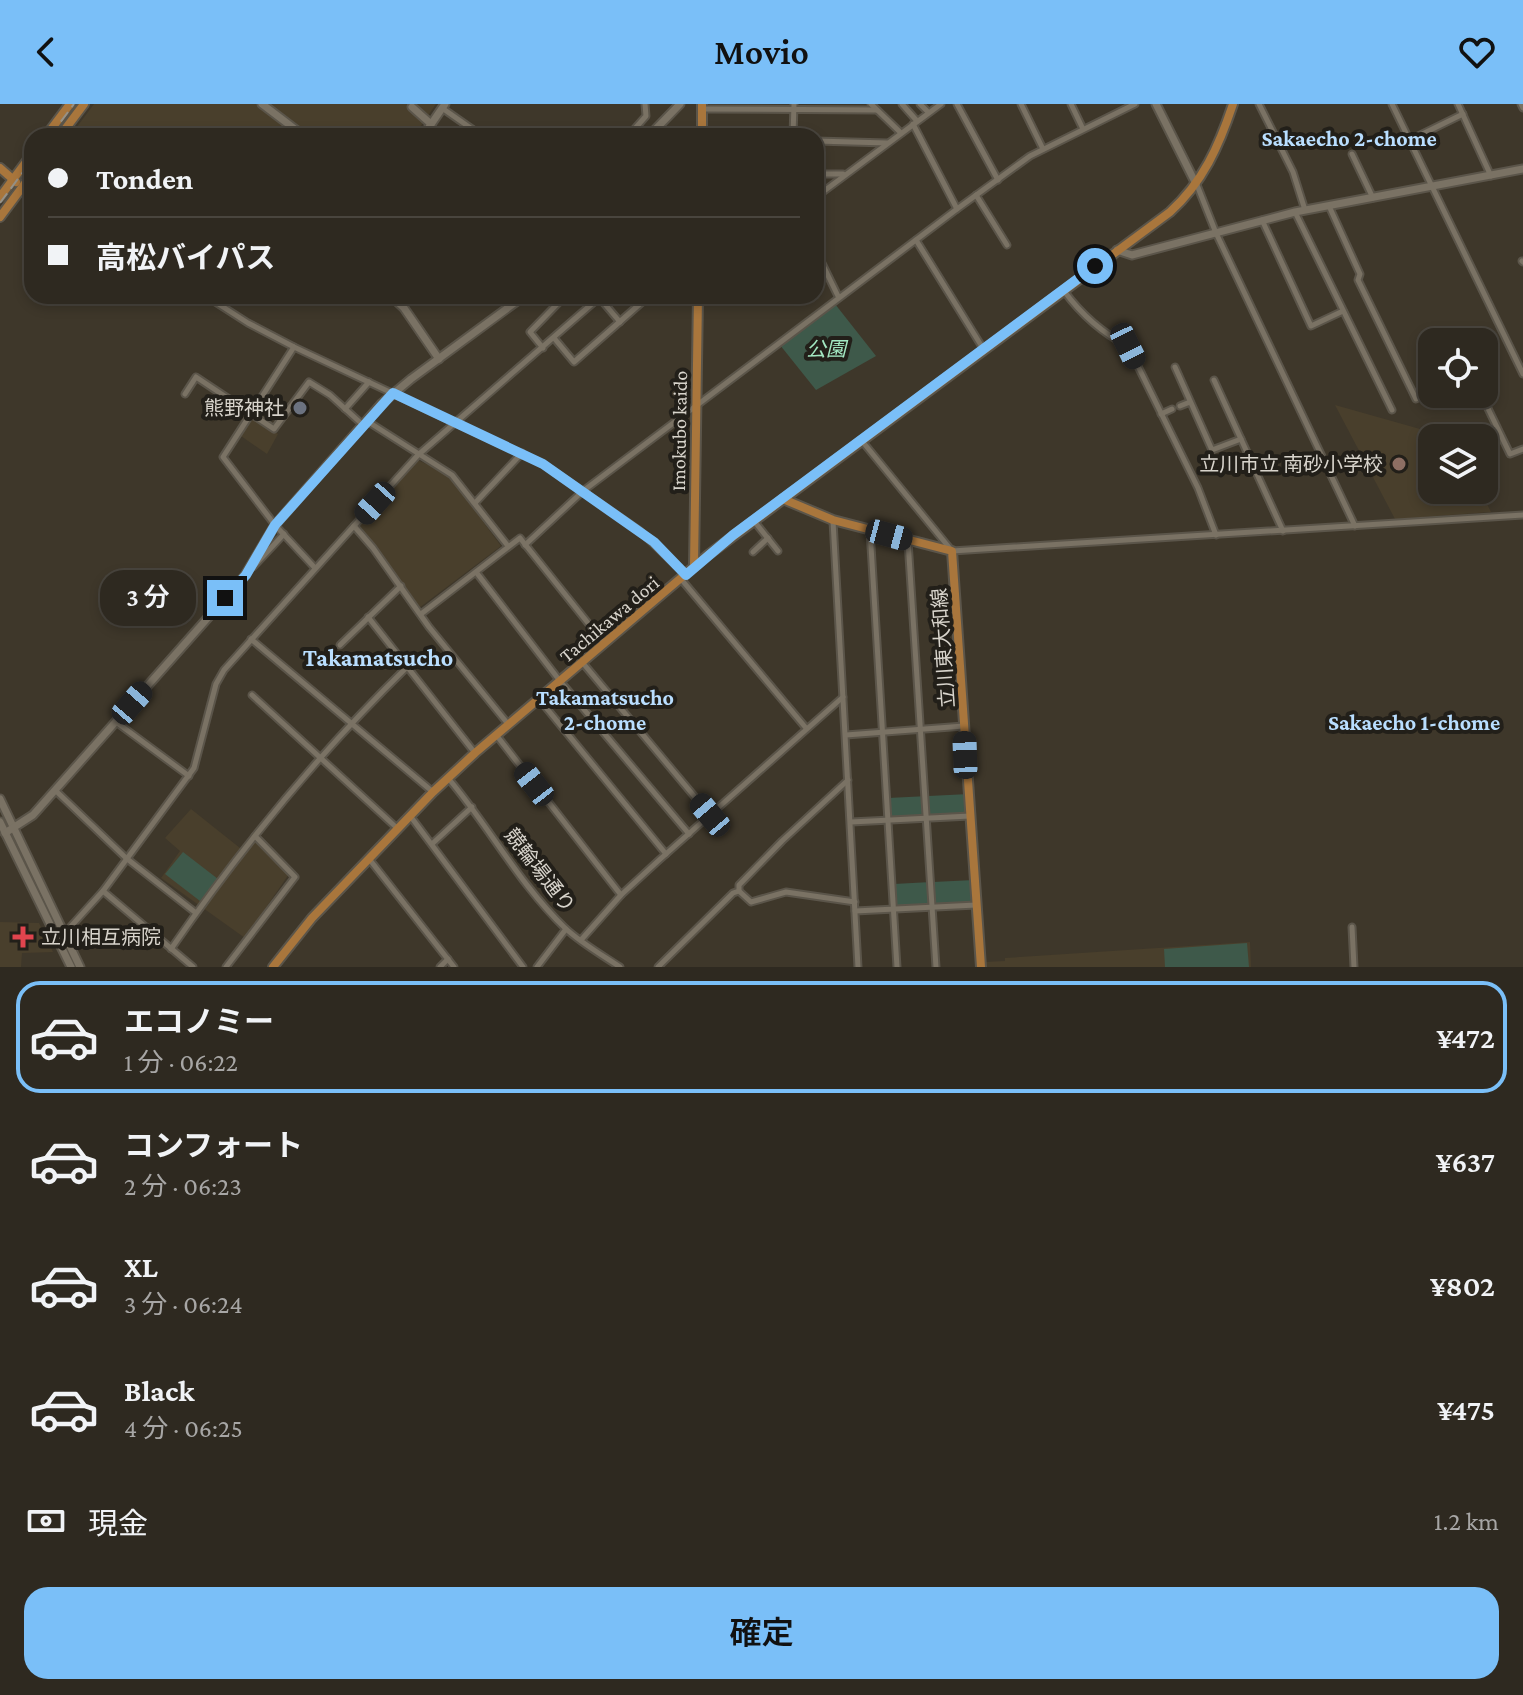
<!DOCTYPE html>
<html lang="ja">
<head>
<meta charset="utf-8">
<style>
	:root { --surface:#2e2920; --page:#363129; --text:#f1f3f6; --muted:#a7a6a5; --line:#49453e; --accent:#7abff8 }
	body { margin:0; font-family:"Crimson Pro","Noto Sans JP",serif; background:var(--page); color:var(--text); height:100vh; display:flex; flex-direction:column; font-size:30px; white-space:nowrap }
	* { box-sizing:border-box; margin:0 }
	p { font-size:26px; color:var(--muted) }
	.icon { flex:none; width:44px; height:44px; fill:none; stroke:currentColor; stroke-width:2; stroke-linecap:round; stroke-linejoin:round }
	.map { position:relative; height:863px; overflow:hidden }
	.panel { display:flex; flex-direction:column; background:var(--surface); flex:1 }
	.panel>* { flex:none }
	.guide { position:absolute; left:24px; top:24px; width:800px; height:176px; border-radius:24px; box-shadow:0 4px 12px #0003,0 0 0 2px var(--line); display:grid; align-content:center; height:176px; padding:0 24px; background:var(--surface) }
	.buttons { position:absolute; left:1418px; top:224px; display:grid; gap:16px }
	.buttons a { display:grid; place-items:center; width:80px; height:80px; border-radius:16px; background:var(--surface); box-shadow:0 4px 12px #0003,0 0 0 2px var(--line); font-size:40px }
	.end { position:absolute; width:36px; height:36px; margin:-18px; border:10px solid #7abff8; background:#111; box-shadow:0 0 0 4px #111 }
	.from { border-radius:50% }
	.bubble { position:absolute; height:56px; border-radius:24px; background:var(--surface); box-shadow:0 4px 12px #0003,0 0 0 2px var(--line); font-size:26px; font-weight:600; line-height:56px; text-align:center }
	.car { position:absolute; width:24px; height:48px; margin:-24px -12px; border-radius:10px; box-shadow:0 0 6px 2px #0007; background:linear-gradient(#222 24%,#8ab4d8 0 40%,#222 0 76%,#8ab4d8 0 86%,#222 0) }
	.guide b { display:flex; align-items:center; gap:28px; height:76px; font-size:30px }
	.guide b+b { border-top:2px solid var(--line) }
	.guide i { width:20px; height:20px; background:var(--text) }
	ul { padding:14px 0 0; list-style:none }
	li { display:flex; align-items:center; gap:24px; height:112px; margin:0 16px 12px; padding:0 8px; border:4px solid transparent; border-radius:24px }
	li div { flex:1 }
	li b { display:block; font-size:30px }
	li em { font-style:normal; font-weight:600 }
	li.active { border-color:var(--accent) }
	li>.icon { width:72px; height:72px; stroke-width:1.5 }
	.pay { display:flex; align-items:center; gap:20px; height:88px; padding:0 24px; font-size:30px }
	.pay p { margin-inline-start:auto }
	.cta { display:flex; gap:16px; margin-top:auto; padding:16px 24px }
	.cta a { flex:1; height:92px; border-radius:24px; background:var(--accent); color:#111; font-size:32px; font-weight:600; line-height:92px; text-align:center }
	header { display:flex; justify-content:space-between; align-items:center; height:104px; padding:0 24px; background:var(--accent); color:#111; font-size:36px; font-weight:600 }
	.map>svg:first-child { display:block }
	.built { fill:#493f2c }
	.green { fill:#3e594a }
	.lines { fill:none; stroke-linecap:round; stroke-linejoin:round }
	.street-casing { stroke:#5b554a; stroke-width:9 }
	.secondary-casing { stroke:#5b554a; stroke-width:11 }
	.primary-casing { stroke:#5b554a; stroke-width:12 }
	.street { stroke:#7a7264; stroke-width:5 }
	.secondary { stroke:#7a7264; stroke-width:7 }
	.primary { stroke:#a9763c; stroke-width:8 }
	.rail { stroke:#969187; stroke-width:2; stroke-dasharray:12 6; stroke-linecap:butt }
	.route { stroke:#7abff8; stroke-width:10 }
	.worship-dot { fill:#6b7280; stroke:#221f19; stroke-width:3 }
	.education-dot { fill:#8d6e63; stroke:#221f19; stroke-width:3 }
	.health-dot { fill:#e0444e; stroke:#221f19; stroke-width:3 }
	.labels { text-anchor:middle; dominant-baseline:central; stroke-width:8; stroke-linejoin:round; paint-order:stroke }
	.park-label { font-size:20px; font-style:italic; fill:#a3e8c2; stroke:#221f19 }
	.poi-label { font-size:20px; fill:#d8d4cc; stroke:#221f19; text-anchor:end }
	.street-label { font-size:20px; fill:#d8d4cc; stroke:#221f19 }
	.neighbourhood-label { font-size:22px; font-weight:bold; fill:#b9deff; stroke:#221f19 }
	.quarter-label { font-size:24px; font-weight:bold; fill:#b9deff; stroke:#221f19 }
</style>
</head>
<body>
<header><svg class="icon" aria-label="back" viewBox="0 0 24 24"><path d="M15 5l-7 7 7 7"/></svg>Movio<svg class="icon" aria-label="heart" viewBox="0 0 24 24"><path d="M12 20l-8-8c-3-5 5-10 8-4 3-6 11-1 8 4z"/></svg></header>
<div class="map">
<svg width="1523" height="863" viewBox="0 0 1523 863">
	<rect width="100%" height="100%" fill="#3e372a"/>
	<g class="built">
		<polygon points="94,0 436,0 414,32 70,32"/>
		<polygon points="1335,301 1452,334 1432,334 1432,386 1480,386 1491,408 1395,415"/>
		<polygon points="253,314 278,330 267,350 241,332"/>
		<polygon points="415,355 447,369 501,442 419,504 381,450 358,424"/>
		<polygon points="191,705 245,748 255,737 289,770 245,834 161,774 180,747 165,734"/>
		<polygon points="0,818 39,819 53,848 22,849 21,863 0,863"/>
		<polygon points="1250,838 1251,863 984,863 984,858 1005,857 1005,854"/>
	</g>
	<g class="green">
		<polygon points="835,200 876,252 816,286 780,241"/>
		<polygon points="969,690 971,711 889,716 888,694"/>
		<polygon points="183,748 218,775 200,797 165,770"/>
		<polygon points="974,776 976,800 934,801 933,778"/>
		<polygon points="931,778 933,801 895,804 894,780"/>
		<polygon points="1247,839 1249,863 1165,863 1164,845"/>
	</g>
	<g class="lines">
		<g class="street-casing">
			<g id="street">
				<polyline points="871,0 901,29"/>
				<polyline points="902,0 917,17"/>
				<polyline points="920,0 928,8"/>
				<polyline points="957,0 998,76"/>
				<polyline points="1021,0 1043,45"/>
				<polyline points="1071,0 1083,25"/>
				<polyline points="1259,0 1293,68 1305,106"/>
				<polyline points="1392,0 1523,270"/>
				<polyline points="1458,0 1491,72"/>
				<polyline points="1521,0 1523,4"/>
				<polyline points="442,4 482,32"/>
				<polyline points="702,5 877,6"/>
				<polyline points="913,20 957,105"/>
				<polyline points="624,32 631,29 646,12 645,0"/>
				<polyline points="793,32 794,0"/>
				<polyline points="1410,36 1463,10"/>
				<polyline points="816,37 887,39"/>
				<polyline points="1352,50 1373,94"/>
				<polyline points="816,70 843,70"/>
				<polyline points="1197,81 1216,129 1355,422"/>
				<polyline points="976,91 1007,141"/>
				<polyline points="816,93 941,0"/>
				<polyline points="1329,102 1360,170 1358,176 1416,295"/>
				<polyline points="1295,108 1392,306"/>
				<polyline points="1262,116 1311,222 1343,207"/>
				<polyline points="916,136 984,246"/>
				<polyline points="816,147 838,192"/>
				<polyline points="1522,157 1523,158"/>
				<path d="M1064 187C1081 210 1102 229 1128 242L1198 384 1216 431"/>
				<polyline points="206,192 248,219 294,243 543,360 640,427 685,470"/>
				<polyline points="598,192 620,218"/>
				<polyline points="1452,229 1456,238"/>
				<polyline points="554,234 574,258 649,192"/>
				<polyline points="294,243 223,353 275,421 315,464"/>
				<polyline points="543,244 530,228 565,192"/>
				<polyline points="1175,263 1212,346 1241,335"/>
				<polyline points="1214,276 1283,427"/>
				<polyline points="185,290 196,273 274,325 309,278 330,291 363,321"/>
				<polyline points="1481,290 1510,350 1523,345"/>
				<polyline points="1180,302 1190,298"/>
				<polyline points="345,305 369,278"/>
				<polyline points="1161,310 1172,305"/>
				<polyline points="367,317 452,371 508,442"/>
				<polyline points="862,337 952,447 1523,411"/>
				<polyline points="475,399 522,349"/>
				<polyline points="754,417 778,447"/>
				<polyline points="833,417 858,863"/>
				<polyline points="354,422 373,444 429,523 508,620"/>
				<polyline points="870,426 897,863"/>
				<polyline points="908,437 936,863"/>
				<polyline points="525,441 583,387 957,105 1030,52 1135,0"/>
				<polyline points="753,448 768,434"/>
				<polyline points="253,463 284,430"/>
				<polyline points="476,468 560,577 689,730"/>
				<polyline points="681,475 806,624"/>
				<polyline points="421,510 520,434 604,539"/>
				<polyline points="368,513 475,649"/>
				<polyline points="251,535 433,688"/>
				<polyline points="340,541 401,482"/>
				<polyline points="582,558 710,711"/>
				<polyline points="252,591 398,725"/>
				<polyline points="539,595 666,750"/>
				<polyline points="116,618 189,672"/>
				<polyline points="846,631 964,622"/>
				<polyline points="497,632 621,791"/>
				<path d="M448 674C489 722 519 780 565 824 581 839 602 851 620 863"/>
				<polyline points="848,676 782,737 739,781 739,787 751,798 786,788 855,798"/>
				<polyline points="55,686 126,754 196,809"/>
				<polyline points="411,713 523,863"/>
				<polyline points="851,718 970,712"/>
				<polyline points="432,740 472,703"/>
				<polyline points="370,756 454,863"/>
				<polyline points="103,787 193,863"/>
				<polyline points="855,807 976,801"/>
				<polyline points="1352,823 1354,863"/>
				<polyline points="64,830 103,787 194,664 216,580 224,566 418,351 601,192"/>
				<polyline points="581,836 621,791 658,757 843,593"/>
				<path d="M171 845C241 744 319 649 407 563"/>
				<polyline points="226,863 295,773 255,732"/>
				<polyline points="440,863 448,855"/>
				<polyline points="537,863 566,825"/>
				<polyline points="658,863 733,789 739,787"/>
			</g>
		</g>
		<g class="secondary-casing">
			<g id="secondary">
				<polyline points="262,0 304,32"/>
				<polyline points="1156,0 1196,80"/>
				<polyline points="412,3 431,20"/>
				<polyline points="423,32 445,0"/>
				<polyline points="649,32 680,0"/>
				<polyline points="1117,146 1132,151 1295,108 1523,65"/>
				<polyline points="391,192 404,204 439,255"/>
				<polyline points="0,695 80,863"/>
				<polyline points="0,718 71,863"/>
				<polyline points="5,729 33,711 244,473 275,421 381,300 411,275 524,192"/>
			</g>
		</g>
		<g class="primary-casing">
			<g id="primary">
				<polyline points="46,32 70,0"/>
				<polyline points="60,32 84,0"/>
				<polyline points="702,32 702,0"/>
				<polyline points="0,64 16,78"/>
				<polyline points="0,93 32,50"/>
				<polyline points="0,113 32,70"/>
				<polyline points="783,395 833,416 952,447 981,863"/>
				<polyline points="694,462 698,192"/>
				<path d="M273 863 312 814 433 688 475 649 708 451 1170 108C1203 78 1219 42 1233 0"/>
			</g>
		</g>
		<use href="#street" class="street"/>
		<use href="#secondary" class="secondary"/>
		<use href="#primary" class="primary"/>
		<g class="rail">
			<polyline points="50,32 74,0"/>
			<polyline points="0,99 32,56"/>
		</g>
	</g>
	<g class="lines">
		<polyline class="route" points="225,494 246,471 275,421 393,289 543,360 654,438 686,471 733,431 1095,162"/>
	</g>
	<circle class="worship-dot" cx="300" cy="304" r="8"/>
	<circle class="education-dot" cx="1399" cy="360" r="8"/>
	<path class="health-dot" d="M19 821h8v8h8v8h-8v8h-8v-8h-8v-8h8z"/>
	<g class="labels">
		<g class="park-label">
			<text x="826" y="245">公園</text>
		</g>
		<g class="poi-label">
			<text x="284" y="304">熊野神社</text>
			<text x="1383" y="360">立川市立 南砂小学校</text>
			<text x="41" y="833" text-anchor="start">立川相互病院</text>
		</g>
		<g class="street-label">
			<text transform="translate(679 327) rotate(-89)">Imokubo kaido</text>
			<text transform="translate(609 515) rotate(-40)">Tachikawa dori</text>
			<text transform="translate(943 544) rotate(-94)">立川東大和線</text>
			<text transform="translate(540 766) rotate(52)">競輪場通り</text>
		</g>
		<g class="neighbourhood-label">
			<text x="1349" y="34">Sakaecho 2-chome</text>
			<text x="605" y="593">Takamatsucho<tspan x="605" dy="25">2-chome</tspan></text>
			<text x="1414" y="618">Sakaecho 1-chome</text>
		</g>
		<g class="quarter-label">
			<text x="378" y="553">Takamatsucho</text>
		</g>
	</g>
</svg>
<div class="buttons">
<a><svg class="icon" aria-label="locate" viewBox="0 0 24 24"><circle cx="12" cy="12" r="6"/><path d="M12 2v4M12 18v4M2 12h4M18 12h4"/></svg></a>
<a><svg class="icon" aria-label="layers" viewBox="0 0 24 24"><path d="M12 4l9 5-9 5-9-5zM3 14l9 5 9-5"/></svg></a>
</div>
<i class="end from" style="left:1095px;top:162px"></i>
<i class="end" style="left:225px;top:494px"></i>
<div class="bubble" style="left:100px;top:466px;width:96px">3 分</div>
<i class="car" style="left:1128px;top:242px;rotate:154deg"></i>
<i class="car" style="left:375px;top:399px;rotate:222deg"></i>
<i class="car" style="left:889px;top:431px;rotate:105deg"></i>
<i class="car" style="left:132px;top:599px;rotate:41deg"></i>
<i class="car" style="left:965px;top:651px;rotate:358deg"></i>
<i class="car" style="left:534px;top:680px;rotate:322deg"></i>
<i class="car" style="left:710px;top:711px;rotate:320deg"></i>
<div class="guide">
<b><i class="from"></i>Tonden</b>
<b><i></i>高松バイパス</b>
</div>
</div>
<section class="panel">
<ul>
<li class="active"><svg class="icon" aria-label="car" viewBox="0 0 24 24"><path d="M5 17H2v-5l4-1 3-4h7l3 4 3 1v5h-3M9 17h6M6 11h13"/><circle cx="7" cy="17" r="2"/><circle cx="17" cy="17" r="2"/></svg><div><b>エコノミー</b><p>1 分 · 06:22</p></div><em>¥472</em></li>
<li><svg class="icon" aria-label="car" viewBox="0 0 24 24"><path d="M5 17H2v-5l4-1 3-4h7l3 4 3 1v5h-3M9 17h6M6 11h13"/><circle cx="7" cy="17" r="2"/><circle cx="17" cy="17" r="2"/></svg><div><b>コンフォート</b><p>2 分 · 06:23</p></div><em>¥637</em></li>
<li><svg class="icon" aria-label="car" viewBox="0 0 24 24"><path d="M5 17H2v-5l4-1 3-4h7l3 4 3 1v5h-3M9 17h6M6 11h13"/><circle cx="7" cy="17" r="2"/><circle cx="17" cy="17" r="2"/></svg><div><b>XL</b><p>3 分 · 06:24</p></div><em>¥802</em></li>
<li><svg class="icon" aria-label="car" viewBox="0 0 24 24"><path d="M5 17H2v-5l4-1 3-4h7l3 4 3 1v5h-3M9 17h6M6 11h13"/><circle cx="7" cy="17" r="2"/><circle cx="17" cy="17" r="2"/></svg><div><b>Black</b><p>4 分 · 06:25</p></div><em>¥475</em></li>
</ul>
<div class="pay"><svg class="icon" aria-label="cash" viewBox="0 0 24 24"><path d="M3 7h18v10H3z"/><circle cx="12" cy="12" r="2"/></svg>現金<p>1.2 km</p></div>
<div class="cta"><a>確定</a></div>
</section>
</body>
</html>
